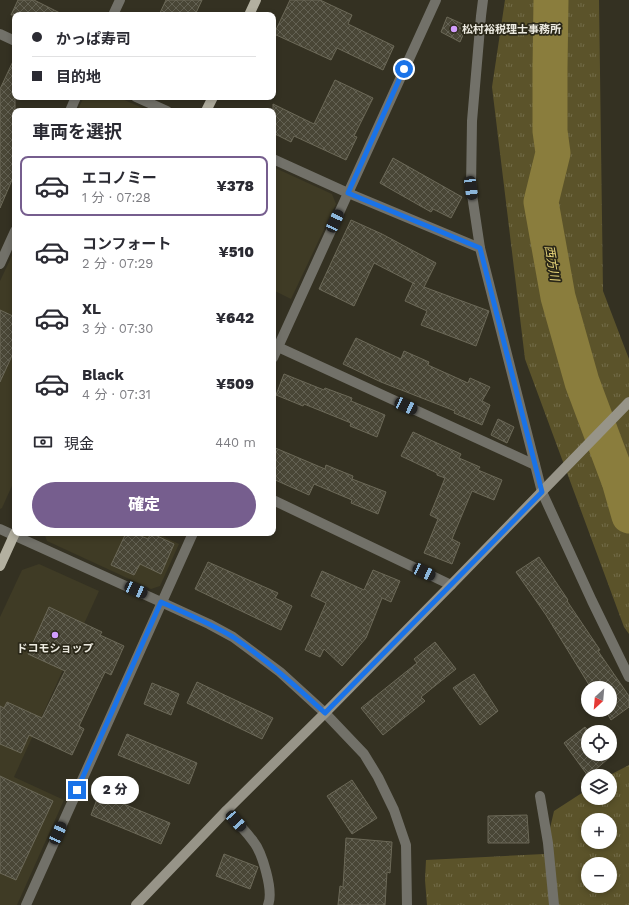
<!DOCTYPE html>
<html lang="ja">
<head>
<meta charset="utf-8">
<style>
	:root { --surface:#fff; --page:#f7f7f7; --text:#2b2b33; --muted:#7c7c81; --line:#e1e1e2; --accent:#765e8e }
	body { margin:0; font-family:"Work Sans","Noto Sans JP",sans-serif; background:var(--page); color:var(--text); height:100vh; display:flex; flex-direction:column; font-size:15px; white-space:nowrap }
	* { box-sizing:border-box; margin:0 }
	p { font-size:13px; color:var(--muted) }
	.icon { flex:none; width:22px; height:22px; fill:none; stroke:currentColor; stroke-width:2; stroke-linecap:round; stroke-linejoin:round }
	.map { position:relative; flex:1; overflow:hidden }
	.side { position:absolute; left:12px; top:108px; width:264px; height:428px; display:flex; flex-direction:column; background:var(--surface); border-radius:8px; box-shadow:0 2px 6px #0003 }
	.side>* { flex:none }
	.banner { position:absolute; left:12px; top:12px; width:264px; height:88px; border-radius:8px; box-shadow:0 2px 6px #0003; display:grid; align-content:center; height:88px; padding:0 20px; background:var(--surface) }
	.needle { width:26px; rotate:206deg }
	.controls { position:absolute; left:581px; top:681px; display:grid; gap:8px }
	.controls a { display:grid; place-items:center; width:36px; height:36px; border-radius:50%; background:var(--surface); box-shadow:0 2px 6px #0003; font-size:20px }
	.end { position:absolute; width:18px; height:18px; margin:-9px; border:5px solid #1a73e8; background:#fff; box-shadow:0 0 0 2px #fff }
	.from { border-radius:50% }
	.bubble { position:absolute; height:28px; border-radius:14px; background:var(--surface); box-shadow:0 2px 6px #0003; font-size:13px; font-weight:800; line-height:28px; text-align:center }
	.car { position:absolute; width:12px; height:24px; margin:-12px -6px; border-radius:5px; box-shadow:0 0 3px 1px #0007; background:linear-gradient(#222 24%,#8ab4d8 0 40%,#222 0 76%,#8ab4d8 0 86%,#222 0) }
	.banner b { display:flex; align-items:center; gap:14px; height:38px; font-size:15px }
	.banner b+b { border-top:1px solid var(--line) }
	.banner i { width:10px; height:10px; background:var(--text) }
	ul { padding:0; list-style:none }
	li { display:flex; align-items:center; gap:12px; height:60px; margin:0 8px 6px; padding:0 12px; border:2px solid transparent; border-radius:8px }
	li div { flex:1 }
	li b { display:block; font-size:15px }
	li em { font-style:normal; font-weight:800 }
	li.selected { border-color:var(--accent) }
	li>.icon { width:36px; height:36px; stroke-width:1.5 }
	h2 { padding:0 20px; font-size:18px; line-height:48px }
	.pay { display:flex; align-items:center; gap:10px; height:44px; padding:0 20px; font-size:15px }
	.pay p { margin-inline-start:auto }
	.action { display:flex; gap:8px; margin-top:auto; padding:8px 20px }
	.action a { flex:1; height:46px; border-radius:24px; background:var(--accent); color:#fff; font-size:16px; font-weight:800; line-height:46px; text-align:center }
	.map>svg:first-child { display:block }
	.built { fill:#3f3b25 }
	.grass { fill:url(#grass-tufts); fill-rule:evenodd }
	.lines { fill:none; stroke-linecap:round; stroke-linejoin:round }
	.river { stroke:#8a7d3d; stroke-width:35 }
	.building { fill:url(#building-cross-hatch); stroke:#6c6958 }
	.street { stroke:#727169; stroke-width:10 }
	.secondary { stroke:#979488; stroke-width:10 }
	.primary { stroke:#b3b0a0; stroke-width:10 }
	.route { stroke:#1a73e8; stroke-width:5 }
	.poi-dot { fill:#d19dfd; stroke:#2a2718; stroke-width:1.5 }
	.labels { text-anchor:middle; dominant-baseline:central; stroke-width:3.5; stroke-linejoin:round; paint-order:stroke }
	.poi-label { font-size:11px; font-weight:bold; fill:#eceae0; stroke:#2a2718; text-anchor:start }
	.water-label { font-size:12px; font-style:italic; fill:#ebd87b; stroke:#2a2718 }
</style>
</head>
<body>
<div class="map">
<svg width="629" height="905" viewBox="0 0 629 905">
	<defs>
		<pattern id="grass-tufts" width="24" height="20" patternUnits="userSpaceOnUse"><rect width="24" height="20" fill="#5b532a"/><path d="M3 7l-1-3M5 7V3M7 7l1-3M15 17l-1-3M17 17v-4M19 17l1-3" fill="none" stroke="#736c49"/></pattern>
		<pattern id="building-cross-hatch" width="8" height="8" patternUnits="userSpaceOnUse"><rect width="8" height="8" fill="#494636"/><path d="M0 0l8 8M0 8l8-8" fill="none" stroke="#636153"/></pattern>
	</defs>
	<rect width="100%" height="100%" fill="#343122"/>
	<g class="built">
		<polygon points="84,97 118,97 149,111 77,111"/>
		<polygon points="273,167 332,194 336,204 291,299 273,290"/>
		<polygon points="15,249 15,479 2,508 0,509 0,281"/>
		<polygon points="44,533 156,533 179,544 160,586 151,589 47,541"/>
		<polygon points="39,564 99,591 14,777 64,800 17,905 0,905 0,617 22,570"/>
	</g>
	<g class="grass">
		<polygon points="505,0 599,0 603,291 629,359 629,634 624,627 525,359 492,87"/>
		<path d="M629 765V905H427L425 880 426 860 544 854 554 811 588 789V798H610V776H608ZM588 820H610V842H588ZM588 864H610V886H588Z"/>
	</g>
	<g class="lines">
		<polyline class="river" points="551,0 550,68 550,131 553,153 541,202 558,297 582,382 619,481 629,516"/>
	</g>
	<g class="building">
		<polygon points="18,0 34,0 64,15 11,15"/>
		<polygon points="166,0 202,0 195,15 159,15"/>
		<polygon points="290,0 320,0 352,15 348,24 394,46 383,70 337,48 331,60 274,34"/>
		<polygon points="447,17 467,26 460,42 441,32"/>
		<polygon points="15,57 15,173 0,208 0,89"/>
		<polygon points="335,80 373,98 354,136 357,137 346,160 294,136 291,142 273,133 273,104 314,124"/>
		<polygon points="393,158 462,197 451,218 433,209 431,212 380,183"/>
		<polygon points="351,220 382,234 436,263 424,287 489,311 476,346 421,325 427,311 405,301 413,283 415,284 374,263 354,306 319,289"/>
		<polygon points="0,310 15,317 15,349 0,382"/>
		<polygon points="356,338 401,359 404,351 429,362 428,365 468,383 470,378 490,387 482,401 490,405 482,425 454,413 455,411 381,382 343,364"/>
		<polygon points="284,374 324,390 325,388 352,398 351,401 385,415 377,437 350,426 351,423 304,404 303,406 276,395"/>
		<polygon points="498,419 514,427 507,443 491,435"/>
		<polygon points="413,432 461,454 459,458 480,467 478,470 502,480 494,500 472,491 452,539 460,543 452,564 424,553 438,519 430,515 445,478 437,475 437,473 401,456"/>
		<polygon points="273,447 325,469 326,465 353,476 352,479 386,492 378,514 351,503 352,500 314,484 309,495 273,479"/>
		<polygon points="126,533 134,533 148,539 151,533 174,544 161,574 140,564 134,575 111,565"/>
		<polygon points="539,557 568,600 567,601 600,650 598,651 629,696 629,707 611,720 605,710 610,710 610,688 591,688 546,615 516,572"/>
		<polygon points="208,562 278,593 275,598 292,606 281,630 195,589"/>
		<polygon points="373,570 400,581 391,602 382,598 366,638 342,666 324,649 320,657 305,650 326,603 311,596 322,571 364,590"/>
		<polygon points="49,607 102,632 100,635 124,646 111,675 105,672 79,726 84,729 72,755 29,735 21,753 0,744 0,706 4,708 7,702 42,718 65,671 28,654"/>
		<polygon points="435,642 456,669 421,697 425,701 383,735 361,708 417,663 414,659"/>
		<polygon points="474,674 498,711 480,725 453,688"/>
		<polygon points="197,682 273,718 262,739 187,703"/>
		<polygon points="152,683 179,694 171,715 144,704"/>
		<polygon points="585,727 589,732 588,754 607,754 609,758 588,776 564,743"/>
		<polygon points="127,734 197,763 189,784 118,755"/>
		<polygon points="0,776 53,801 16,880 0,873"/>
		<polygon points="352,780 377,818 352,834 327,796"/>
		<polygon points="99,794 170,823 161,844 91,815"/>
		<polygon points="527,815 529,843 488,843 488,816"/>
		<polygon points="346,838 392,842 390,873 387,872 385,905 338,905 340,886 343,887"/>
		<polygon points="224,854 258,867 250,889 216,876"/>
	</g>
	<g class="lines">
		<g class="street">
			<polyline points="113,15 120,0"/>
			<polyline points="0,34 15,41"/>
			<polyline points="136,97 167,111"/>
			<polyline points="70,111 76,97"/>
			<polyline points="273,159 348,193 480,248 542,492 592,601 629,677"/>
			<polyline points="480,248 471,188 472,121 481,16 483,0"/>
			<polyline points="0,264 15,231"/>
			<polyline points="278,347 535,465"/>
			<polyline points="273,358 436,0"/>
			<polyline points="273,500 451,585"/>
			<polyline points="0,529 161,602 209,624 233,637 280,672 325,713 364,754 378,777 394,810 406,845 407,905"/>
			<polyline points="540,796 548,843 554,905"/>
			<path d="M226 811C235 820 245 830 253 841 262 852 274 891 268 905"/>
			<polyline points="26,905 193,533"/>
		</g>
		<polyline class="secondary" points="136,905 226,811 325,713 451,585 629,402"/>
		<g class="primary">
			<polyline points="249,15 256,0"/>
			<polyline points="206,111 213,97"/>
			<polyline points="0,566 15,533"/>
		</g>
	</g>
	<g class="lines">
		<path class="route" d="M77 790 161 602C185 613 210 623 233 637 266 659 296 686 325 713L542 492 480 248 348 193 404 69"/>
	</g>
	<g class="poi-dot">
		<circle cx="454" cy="29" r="4"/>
		<circle cx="55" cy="635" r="4"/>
	</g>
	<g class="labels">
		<g class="poi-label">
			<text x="462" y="29">松村裕税理士事務所</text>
			<text x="55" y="648" text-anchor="middle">ドコモショップ</text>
		</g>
		<g class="water-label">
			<text transform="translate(552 263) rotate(80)">西方川</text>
		</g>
	</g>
</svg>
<div class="controls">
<a><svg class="needle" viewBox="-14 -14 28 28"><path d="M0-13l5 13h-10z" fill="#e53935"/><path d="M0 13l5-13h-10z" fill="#7c7c81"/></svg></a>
<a><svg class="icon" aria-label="locate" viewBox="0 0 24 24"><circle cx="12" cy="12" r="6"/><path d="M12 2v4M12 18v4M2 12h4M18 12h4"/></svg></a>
<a><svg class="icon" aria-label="layers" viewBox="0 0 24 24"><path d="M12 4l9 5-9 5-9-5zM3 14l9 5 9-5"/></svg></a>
<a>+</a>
<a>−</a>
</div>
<i class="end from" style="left:404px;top:69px"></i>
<i class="end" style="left:77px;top:790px"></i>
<div class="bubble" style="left:91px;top:776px;width:48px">2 分</div>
<i class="car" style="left:471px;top:188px;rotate:172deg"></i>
<i class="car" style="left:335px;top:221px;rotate:25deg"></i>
<i class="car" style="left:406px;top:406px;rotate:115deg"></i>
<i class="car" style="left:424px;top:572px;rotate:115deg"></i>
<i class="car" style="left:136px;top:590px;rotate:114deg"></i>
<i class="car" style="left:236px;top:821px;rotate:138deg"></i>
<i class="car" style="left:58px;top:833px;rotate:24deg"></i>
<div class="banner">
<b><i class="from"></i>かっぱ寿司</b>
<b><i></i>目的地</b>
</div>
<section class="side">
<h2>車両を選択</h2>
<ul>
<li class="selected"><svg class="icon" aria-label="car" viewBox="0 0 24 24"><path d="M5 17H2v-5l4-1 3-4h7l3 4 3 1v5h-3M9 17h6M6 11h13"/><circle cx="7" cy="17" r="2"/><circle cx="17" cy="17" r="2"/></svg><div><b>エコノミー</b><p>1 分 · 07:28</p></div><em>¥378</em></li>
<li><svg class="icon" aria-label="car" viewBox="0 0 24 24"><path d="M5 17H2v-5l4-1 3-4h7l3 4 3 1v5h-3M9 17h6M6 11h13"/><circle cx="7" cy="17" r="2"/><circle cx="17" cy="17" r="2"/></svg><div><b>コンフォート</b><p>2 分 · 07:29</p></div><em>¥510</em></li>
<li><svg class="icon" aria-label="car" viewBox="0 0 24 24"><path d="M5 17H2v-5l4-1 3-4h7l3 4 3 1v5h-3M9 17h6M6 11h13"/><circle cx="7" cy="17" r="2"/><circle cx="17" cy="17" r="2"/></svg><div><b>XL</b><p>3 分 · 07:30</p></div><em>¥642</em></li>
<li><svg class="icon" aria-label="car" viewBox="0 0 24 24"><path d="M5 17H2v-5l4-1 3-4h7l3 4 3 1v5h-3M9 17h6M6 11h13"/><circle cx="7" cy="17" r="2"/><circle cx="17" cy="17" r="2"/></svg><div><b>Black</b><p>4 分 · 07:31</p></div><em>¥509</em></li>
</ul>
<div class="pay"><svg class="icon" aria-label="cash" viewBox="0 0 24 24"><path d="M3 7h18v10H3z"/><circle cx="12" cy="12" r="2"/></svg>現金<p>440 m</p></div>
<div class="action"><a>確定</a></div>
</section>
</div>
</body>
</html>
